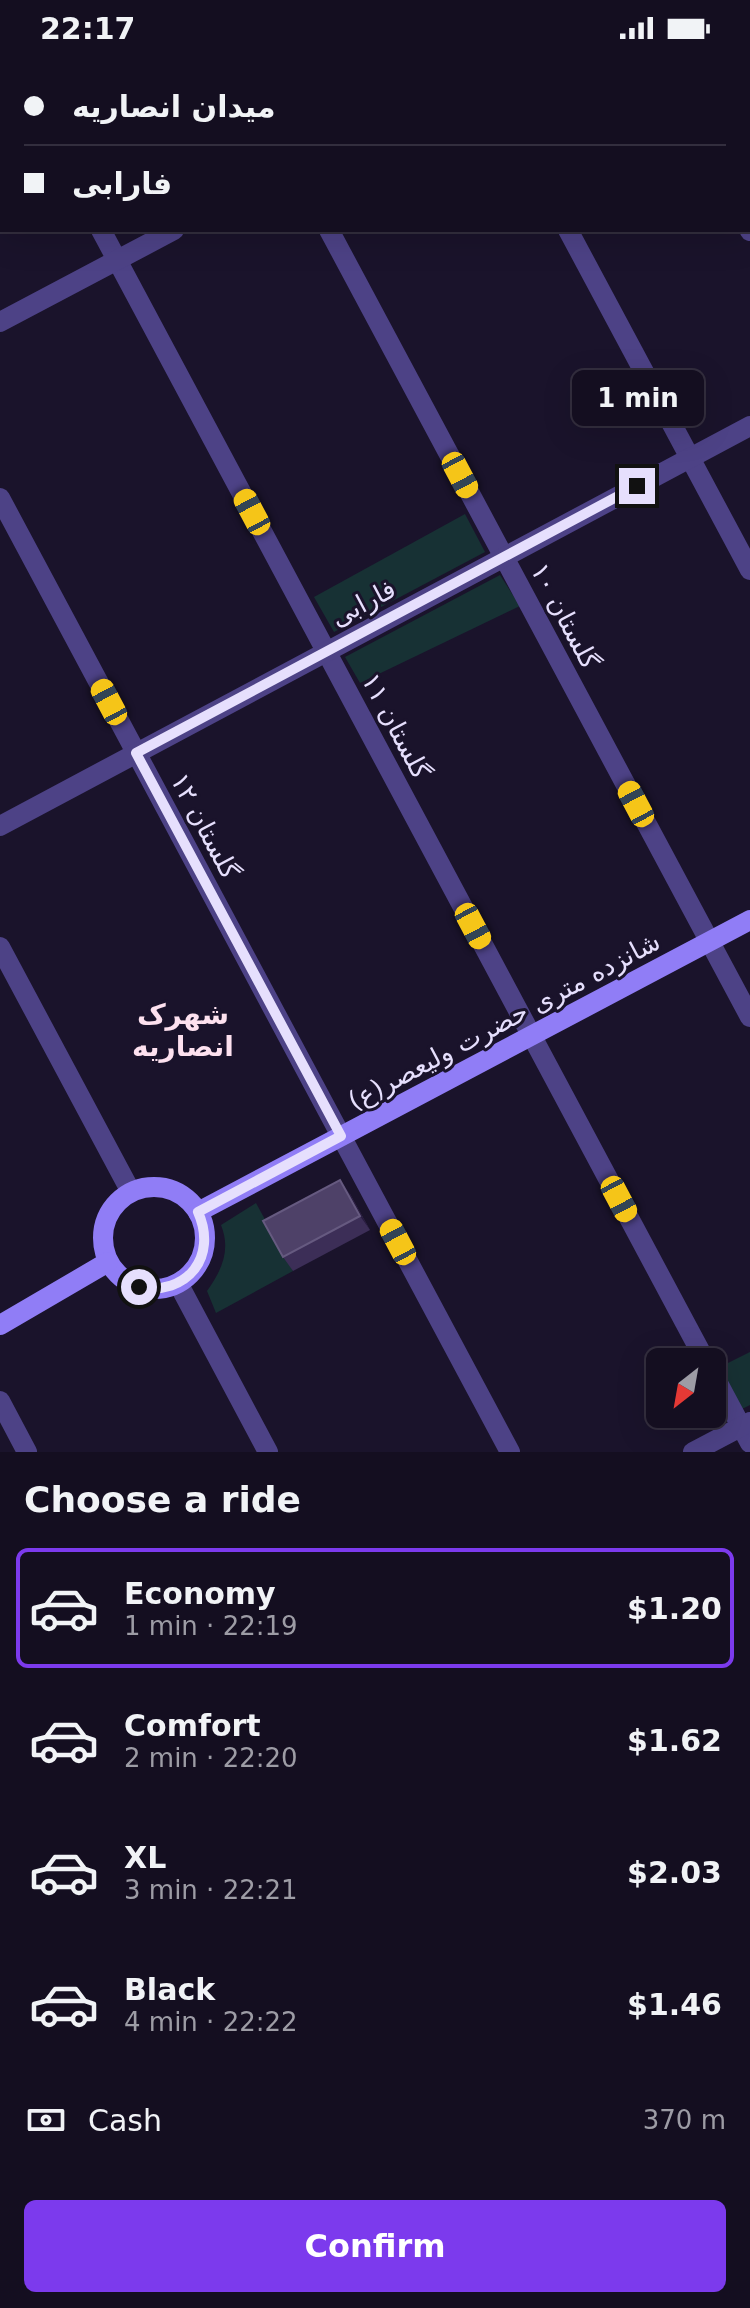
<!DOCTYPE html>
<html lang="en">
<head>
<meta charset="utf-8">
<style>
	:root { --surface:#140e20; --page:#211c2d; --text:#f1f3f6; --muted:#9d9ca5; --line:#332e3e; --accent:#7c3aed }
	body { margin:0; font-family:"DejaVu Sans",Vazirmatn,sans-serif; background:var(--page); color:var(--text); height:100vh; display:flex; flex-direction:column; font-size:30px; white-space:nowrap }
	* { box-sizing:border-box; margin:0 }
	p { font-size:26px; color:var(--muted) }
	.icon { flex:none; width:44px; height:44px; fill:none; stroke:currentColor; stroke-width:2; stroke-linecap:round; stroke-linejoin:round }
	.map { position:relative; height:1396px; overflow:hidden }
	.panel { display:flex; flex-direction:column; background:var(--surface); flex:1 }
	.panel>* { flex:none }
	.top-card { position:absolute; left:0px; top:0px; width:750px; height:176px; box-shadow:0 8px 32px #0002,0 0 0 2px var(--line); display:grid; align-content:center; height:176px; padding:0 24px; background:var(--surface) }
	.needle { width:52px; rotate:211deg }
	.buttons { position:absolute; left:646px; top:1292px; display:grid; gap:16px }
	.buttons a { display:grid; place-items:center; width:80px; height:80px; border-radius:12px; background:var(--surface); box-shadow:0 8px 32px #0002,0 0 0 2px var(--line); font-size:40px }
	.end { position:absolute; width:36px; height:36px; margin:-18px; border:10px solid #e6dffd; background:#111; box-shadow:0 0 0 4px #111 }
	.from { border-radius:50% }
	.bubble { position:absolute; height:56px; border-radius:12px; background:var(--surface); box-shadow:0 8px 32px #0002,0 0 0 2px var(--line); font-size:26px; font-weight:800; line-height:56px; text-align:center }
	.car { position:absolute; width:24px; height:48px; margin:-24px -12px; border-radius:10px; box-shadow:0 0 6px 2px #0007; background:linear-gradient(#f5c518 24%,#345 0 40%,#f5c518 0 76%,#345 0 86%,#f5c518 0) }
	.top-card b { display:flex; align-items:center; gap:28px; height:76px; font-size:30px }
	.top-card b+b { border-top:2px solid var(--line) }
	.top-card i { width:20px; height:20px; background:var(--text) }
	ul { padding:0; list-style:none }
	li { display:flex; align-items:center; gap:24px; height:120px; margin:0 16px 12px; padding:0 8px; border:4px solid transparent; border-radius:12px }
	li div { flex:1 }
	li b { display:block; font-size:30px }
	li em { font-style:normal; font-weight:800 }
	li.selected { border-color:var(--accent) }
	li>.icon { width:72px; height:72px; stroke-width:1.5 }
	h2 { padding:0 24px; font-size:36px; line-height:96px }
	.pay { display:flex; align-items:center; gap:20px; height:88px; padding:0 24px; font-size:30px }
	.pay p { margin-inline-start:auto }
	.primary-button { display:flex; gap:16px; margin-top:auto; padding:16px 24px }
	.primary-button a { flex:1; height:92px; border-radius:12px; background:var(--accent); color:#fff; font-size:32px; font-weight:800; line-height:92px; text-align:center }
	.status { display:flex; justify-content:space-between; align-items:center; height:56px; padding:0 40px; background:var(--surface); direction:ltr }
	.status svg { height:22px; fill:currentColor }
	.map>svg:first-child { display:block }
	.green { fill:#173134 }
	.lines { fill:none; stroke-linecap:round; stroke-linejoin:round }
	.minor { stroke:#4d4286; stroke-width:20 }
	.tertiary { stroke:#4d4286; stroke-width:20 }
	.secondary { stroke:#907df6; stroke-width:20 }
	.wall { fill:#3c2e57 }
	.shaded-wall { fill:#271b3e }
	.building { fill:#4e4168; stroke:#665a80; stroke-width:2 }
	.route { stroke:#e6dffd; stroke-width:10 }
	.labels { text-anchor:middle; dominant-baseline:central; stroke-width:6; stroke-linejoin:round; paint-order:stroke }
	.street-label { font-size:26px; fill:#e6dffd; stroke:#1a132b }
	.neighbourhood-label { font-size:28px; font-weight:bold; fill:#fde1ef; stroke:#1a132b }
</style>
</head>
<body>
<div class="status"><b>22:17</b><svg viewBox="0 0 49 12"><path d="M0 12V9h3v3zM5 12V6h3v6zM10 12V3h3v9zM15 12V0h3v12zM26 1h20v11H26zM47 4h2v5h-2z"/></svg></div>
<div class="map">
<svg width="750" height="1396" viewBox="0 0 750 1396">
	<rect width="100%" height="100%" fill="#1a132b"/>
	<g class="green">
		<polygon points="465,458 485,496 334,576 314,541"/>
		<polygon points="500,519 520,550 360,627 345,601"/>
		<path d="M256 1147 293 1215 216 1257 207 1235C222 1214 231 1194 221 1169Z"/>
		<polygon points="750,1296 750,1349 742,1353 720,1311"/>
	</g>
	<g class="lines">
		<g class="minor">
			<polyline points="8,0 9,2"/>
			<polyline points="236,0 237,2"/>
			<polyline points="475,0 476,2"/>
			<polyline points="748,144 750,143"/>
			<polyline points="101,174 706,1306"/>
			<polyline points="329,174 750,961"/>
			<polyline points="568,174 750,514"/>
			<polyline points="0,442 510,1396"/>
			<polyline points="0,770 750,370"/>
			<polyline points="0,891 131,1136"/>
			<polyline points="178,1227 268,1396"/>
			<polyline points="712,1316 750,1387"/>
			<polyline points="0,1345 27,1396"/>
			<polyline points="693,1396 750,1366"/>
		</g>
		<g class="tertiary">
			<polyline points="656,0 657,2"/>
			<polyline points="499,2 503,0"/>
			<polyline points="748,171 750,175"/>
			<polyline points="0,266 174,174"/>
		</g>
		<g class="secondary">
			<circle cx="154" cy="1182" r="51"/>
			<polyline points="198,1156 750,864"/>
			<polyline points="0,1269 108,1206"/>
		</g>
	</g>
	<polygon class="wall" points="350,1138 370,1174 293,1215 283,1201"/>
	<polygon class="shaded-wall" points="340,1124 350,1138 370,1174 360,1160"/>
	<polygon class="building" points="340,1124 360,1160 283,1201 263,1165"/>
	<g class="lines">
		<path class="route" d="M139 1231C187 1240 218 1201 198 1156L341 1080 136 697 637 430"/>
	</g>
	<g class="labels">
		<g class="street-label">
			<text transform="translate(363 547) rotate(-28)">فارابی</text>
			<text transform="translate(565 560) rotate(62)">گلستان ۱۰</text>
			<text transform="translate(396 670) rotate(62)">گلستان ۱۱</text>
			<text transform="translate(205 770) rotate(62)">گلستان ۱۲</text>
			<text transform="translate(504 965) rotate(-28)">شانزده متری حضرت ولیعصر(ع)</text>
		</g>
		<g class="neighbourhood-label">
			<text x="183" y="958">شهرک<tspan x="183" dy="32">انصاریه</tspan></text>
		</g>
	</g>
</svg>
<div class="buttons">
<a><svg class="needle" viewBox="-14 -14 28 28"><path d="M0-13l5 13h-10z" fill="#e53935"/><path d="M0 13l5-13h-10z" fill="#9d9ca5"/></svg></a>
</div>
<i class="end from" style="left:139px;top:1231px"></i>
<i class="end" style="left:637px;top:430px"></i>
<div class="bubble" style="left:572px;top:314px;width:132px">1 min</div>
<i class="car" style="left:460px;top:419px;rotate:152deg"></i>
<i class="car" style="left:252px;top:456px;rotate:332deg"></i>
<i class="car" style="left:109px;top:646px;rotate:332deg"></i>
<i class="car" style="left:636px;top:748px;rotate:332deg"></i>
<i class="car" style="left:473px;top:870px;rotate:152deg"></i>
<i class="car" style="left:619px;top:1143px;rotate:152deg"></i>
<i class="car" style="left:398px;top:1186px;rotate:332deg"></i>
<div class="top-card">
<b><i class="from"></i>میدان انصاریه</b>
<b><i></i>فارابی</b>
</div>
</div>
<section class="panel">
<h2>Choose a ride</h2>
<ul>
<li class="selected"><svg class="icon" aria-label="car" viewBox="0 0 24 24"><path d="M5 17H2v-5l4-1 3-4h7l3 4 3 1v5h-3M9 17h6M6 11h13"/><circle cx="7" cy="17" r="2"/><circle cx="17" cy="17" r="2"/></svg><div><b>Economy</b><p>1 min · 22:19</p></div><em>$1.20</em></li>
<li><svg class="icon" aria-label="car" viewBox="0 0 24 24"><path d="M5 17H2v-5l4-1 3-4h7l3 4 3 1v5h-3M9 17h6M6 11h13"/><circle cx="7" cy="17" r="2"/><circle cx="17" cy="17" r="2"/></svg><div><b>Comfort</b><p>2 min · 22:20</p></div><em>$1.62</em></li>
<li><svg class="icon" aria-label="car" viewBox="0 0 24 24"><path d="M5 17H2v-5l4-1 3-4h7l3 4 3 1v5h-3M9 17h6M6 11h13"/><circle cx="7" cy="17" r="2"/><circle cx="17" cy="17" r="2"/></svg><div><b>XL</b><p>3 min · 22:21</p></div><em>$2.03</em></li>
<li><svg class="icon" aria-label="car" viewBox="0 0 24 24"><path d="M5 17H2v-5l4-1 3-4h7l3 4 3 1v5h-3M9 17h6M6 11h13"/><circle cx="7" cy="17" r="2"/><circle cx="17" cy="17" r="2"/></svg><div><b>Black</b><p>4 min · 22:22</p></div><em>$1.46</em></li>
</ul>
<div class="pay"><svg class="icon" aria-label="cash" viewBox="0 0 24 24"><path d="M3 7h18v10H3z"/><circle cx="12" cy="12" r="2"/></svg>Cash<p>370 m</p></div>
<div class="primary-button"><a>Confirm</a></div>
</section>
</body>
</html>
